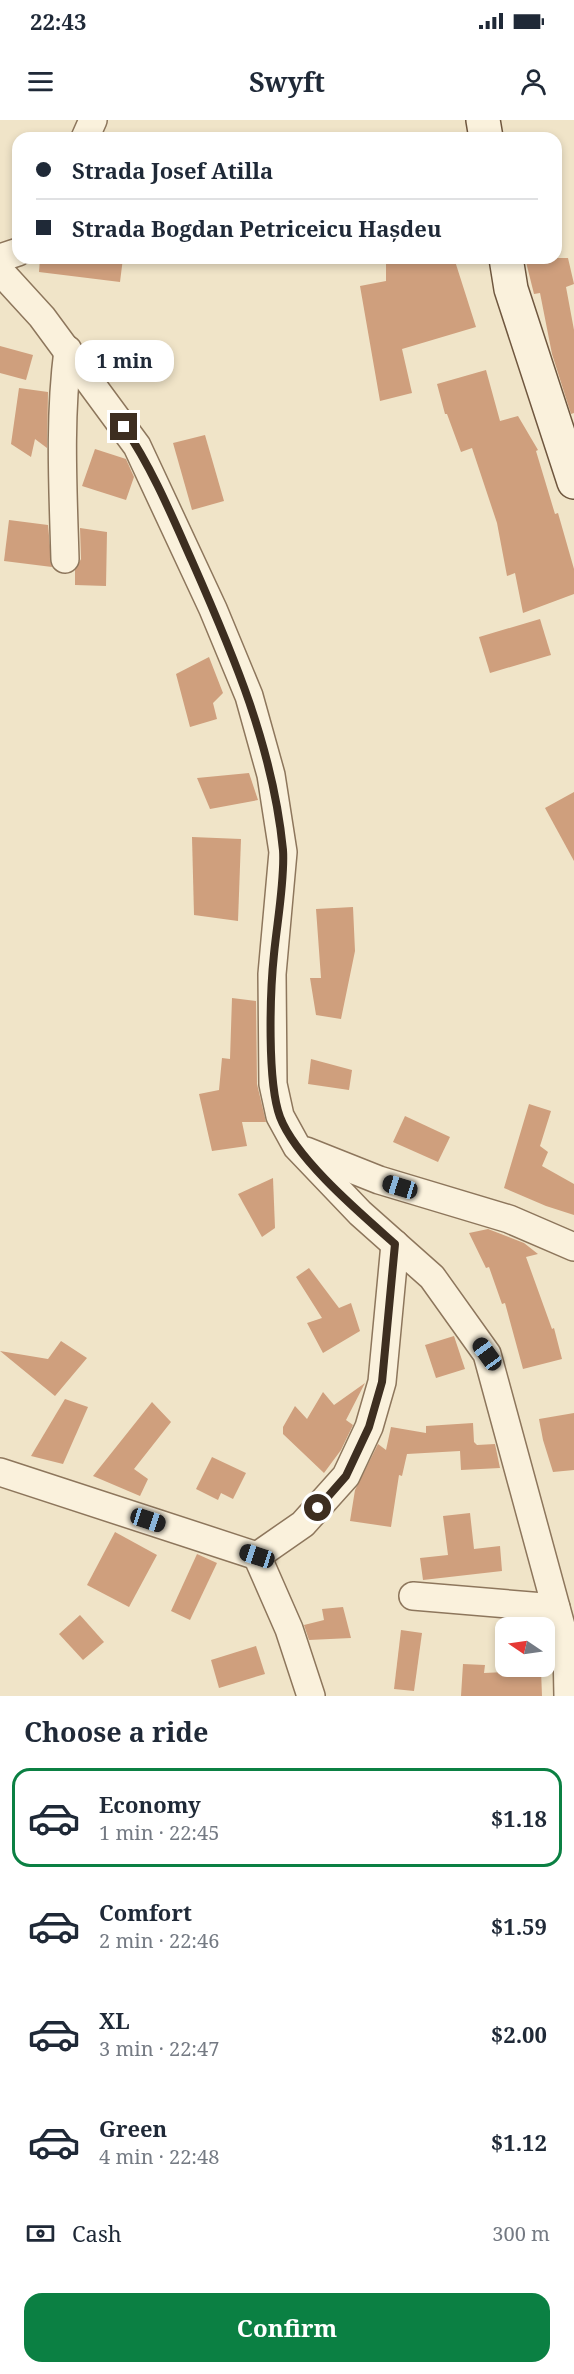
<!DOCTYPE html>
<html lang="en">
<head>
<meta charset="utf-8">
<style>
	:root { --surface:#fff; --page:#f2f2f3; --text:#1f2937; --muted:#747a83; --line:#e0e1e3; --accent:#0b8043 }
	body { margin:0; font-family:"Noto Serif",serif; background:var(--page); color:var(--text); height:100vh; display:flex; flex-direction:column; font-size:22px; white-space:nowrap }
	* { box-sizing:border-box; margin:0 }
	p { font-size:20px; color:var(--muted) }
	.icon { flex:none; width:33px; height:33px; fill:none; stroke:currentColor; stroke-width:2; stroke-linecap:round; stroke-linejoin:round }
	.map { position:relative; height:1576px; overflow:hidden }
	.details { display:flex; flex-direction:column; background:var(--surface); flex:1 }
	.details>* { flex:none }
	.top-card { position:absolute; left:12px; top:12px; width:550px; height:132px; border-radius:18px; box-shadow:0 3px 9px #0003; display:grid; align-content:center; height:132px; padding:0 24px; background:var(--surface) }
	.needle { width:39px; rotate:283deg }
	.buttons { position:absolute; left:495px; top:1497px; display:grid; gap:12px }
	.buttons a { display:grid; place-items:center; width:60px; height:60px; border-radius:12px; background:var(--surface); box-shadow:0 3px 9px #0003; font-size:30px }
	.end { position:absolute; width:27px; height:27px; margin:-14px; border:8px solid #3d2e20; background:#fff; box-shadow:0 0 0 3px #fff }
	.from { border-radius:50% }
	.bubble { position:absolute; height:42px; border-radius:18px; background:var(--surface); box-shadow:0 3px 9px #0003; font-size:20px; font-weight:700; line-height:42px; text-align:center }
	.car { position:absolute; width:18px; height:36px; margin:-18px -9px; border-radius:8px; box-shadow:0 0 4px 2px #0007; background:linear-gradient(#222 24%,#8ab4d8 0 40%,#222 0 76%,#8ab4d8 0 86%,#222 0) }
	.top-card b { display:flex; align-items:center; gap:21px; height:57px; font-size:22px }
	.top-card b+b { border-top:2px solid var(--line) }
	.top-card i { width:15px; height:15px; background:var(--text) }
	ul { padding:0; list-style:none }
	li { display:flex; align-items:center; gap:18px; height:99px; margin:0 12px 9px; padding:0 12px; border:3px solid transparent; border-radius:18px }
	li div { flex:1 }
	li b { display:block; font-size:22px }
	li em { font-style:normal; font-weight:700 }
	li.active { border-color:var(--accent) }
	li>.icon { width:54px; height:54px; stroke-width:1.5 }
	h2 { padding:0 24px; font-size:27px; line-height:72px }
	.pay { display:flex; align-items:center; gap:15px; height:66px; padding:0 24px; font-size:22px }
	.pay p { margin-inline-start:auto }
	.action { display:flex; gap:12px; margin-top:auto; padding:12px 24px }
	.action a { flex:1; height:69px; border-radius:18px; background:var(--accent); color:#fff; font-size:24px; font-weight:700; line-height:69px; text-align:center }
	.status { display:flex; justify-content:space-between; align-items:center; height:42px; padding:0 30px; background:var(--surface); direction:ltr }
	.status svg { height:16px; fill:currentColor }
	header { display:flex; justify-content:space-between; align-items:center; height:78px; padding:0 24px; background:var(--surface); font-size:27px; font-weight:700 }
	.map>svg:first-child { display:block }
	.building { fill:#cf9f7d }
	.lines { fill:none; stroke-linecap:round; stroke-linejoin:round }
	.street-casing { stroke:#8d765c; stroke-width:30 }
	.secondary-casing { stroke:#6f573f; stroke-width:36 }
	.street { stroke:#faf1dc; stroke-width:27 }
	.secondary { stroke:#faf1dc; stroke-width:33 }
	.route { stroke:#3d2e20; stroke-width:8 }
</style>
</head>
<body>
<div class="status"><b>22:43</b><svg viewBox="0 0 49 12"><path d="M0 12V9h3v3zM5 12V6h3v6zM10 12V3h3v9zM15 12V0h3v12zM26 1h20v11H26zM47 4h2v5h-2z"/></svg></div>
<header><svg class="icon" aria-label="menu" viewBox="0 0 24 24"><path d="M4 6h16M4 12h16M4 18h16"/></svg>Swyft<svg class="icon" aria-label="person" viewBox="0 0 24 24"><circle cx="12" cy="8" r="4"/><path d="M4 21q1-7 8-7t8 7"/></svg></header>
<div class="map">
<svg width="574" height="1576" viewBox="0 0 574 1576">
	<rect width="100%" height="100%" fill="#f0e4c8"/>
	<g class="building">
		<polygon points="40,138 123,138 120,162 39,152"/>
		<polygon points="386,138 454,138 476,207 402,229 412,273 380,281 360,166 386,161"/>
		<polygon points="525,138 568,138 574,164 566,167 574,210 574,293 571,294 552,234 540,173 534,174"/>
		<polygon points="0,226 33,235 26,260 0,253"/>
		<polygon points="486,250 500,301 518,296 538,330 536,331 555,394 558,393 574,449 574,474 523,493 515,453 507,456 497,403 472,328 461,332 447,294 445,294 437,264"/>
		<polygon points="19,268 48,272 47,328 35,319 31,337 11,324"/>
		<polygon points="205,315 224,381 192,390 173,323"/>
		<polygon points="95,329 126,339 134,357 126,380 82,366"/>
		<polygon points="9,400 48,405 52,447 4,441"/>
		<polygon points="80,408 107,412 106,466 75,465 75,450 81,439"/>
		<polygon points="540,499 551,535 490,553 479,517"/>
		<polygon points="209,537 223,573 213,583 217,599 190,607 176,554"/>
		<polygon points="249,653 258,680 210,689 197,658"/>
		<polygon points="574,672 574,741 545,688"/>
		<polygon points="192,717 241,719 238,801 194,795"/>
		<polygon points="353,787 355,831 341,899 316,895 310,858 321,858 316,789"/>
		<polygon points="232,878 256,881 257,964 266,1002 242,1002 247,1026 212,1031 199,974 219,970 222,938 230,939"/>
		<polygon points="311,939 352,950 349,970 308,964"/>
		<polygon points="529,984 551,991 540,1026 548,1032 542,1046 574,1064 574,1095 546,1086 504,1068"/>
		<polygon points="405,996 450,1017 438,1042 393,1022"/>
		<polygon points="273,1058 275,1108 262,1117 238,1074"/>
		<polygon points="488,1109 524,1123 538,1134 526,1137 552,1209 554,1208 562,1239 523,1249 505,1183 502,1184 489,1147 486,1148 469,1113"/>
		<polygon points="309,1148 339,1188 351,1183 360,1211 323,1233 307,1203 322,1198 296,1157"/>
		<polygon points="454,1216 465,1249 436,1258 425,1225"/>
		<polygon points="61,1221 87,1238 55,1276 0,1231 48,1239"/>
		<polygon points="365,1263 346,1300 353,1305 341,1330 324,1353 283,1314 283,1307 295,1286 307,1299 323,1272 334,1285"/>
		<polygon points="65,1279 88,1287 63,1344 31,1336"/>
		<polygon points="152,1282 171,1302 134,1349 148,1359 140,1376 93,1356"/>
		<polygon points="574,1293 574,1350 553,1352 543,1320 539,1299"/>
		<polygon points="473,1303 474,1322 477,1325 495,1324 500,1348 461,1350 460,1331 407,1334 402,1356 399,1355 391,1407 350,1401 355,1370 378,1324 386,1330 391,1307 426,1313 426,1306"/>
		<polygon points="212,1337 246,1353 233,1379 221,1373 218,1380 196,1369"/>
		<polygon points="470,1393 474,1429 500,1426 502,1451 423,1460 420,1438 448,1435 443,1396"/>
		<polygon points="115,1412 157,1435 129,1487 87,1465"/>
		<polygon points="197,1434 217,1443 190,1500 171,1491"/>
		<polygon points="343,1487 351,1518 309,1520 304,1505 324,1500 322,1489"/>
		<polygon points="80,1495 104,1522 83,1540 59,1514"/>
		<polygon points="401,1510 422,1513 414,1571 394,1569"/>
		<polygon points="256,1526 265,1554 219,1568 211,1540"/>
		<polygon points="463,1544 485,1545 484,1553 541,1550 542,1576 461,1576"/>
	</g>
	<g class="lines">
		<g class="street-casing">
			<g id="street">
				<polyline points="85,18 93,0"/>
				<polyline points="0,138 18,132"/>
				<polyline points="0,151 42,197 137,326 213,489 249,576 271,655 283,732 272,854 273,964 280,996 297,1027 360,1093 432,1157 487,1234 567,1528 568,1576"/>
				<path d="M65 439C63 369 59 300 68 230"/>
				<polyline points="306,1031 379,1060 509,1099 574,1127"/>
				<polyline points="0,1352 257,1436"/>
				<polyline points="413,1476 556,1488"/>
				<polyline points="311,1576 289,1509 257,1436 303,1404 346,1356 369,1307 382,1262 395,1124"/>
			</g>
		</g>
		<g class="secondary-casing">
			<g id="secondary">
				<polyline points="483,0 486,18"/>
				<polyline points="506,138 511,169 574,362"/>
			</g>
		</g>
		<use href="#street" class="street"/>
		<use href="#secondary" class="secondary"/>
	</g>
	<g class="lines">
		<path class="route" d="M124 307C152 348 172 396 192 441 233 534 273 627 283 730 285 759 277 803 274 834 270 872 267 962 280 997 296 1039 360 1093 395 1124L382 1262 369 1307 346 1356 318 1388"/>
	</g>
</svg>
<div class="buttons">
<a><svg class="needle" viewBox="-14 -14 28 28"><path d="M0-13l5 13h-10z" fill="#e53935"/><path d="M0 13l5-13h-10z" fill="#747a83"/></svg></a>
</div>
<i class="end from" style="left:318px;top:1388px"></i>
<i class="end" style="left:124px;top:307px"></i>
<div class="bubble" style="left:75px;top:220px;width:99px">1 min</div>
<i class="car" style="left:400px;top:1067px;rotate:287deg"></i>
<i class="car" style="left:487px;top:1234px;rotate:324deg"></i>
<i class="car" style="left:148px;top:1400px;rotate:108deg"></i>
<i class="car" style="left:257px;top:1436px;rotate:288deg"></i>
<div class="top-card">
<b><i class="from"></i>Strada Josef Atilla</b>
<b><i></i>Strada Bogdan Petriceicu Hașdeu</b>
</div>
</div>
<section class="details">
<h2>Choose a ride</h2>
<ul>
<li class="active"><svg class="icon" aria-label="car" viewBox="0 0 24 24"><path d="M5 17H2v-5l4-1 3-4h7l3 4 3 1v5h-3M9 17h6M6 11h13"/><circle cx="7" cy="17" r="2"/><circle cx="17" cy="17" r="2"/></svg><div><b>Economy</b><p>1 min · 22:45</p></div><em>$1.18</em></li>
<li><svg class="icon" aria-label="car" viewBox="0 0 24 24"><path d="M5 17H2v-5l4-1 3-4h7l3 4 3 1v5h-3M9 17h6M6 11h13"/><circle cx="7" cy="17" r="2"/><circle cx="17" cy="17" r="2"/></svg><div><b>Comfort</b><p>2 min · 22:46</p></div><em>$1.59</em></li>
<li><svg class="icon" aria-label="car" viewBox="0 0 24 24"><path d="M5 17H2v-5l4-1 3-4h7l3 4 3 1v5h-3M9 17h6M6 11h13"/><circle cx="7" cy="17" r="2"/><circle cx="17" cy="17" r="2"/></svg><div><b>XL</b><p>3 min · 22:47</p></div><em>$2.00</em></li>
<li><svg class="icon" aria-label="car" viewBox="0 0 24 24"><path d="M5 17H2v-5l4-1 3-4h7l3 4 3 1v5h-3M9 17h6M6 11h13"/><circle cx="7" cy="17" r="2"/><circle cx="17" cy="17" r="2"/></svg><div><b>Green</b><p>4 min · 22:48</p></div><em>$1.12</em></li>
</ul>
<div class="pay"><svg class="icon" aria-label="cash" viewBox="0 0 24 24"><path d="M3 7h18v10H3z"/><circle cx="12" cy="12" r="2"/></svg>Cash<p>300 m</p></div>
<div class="action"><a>Confirm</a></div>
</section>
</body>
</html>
